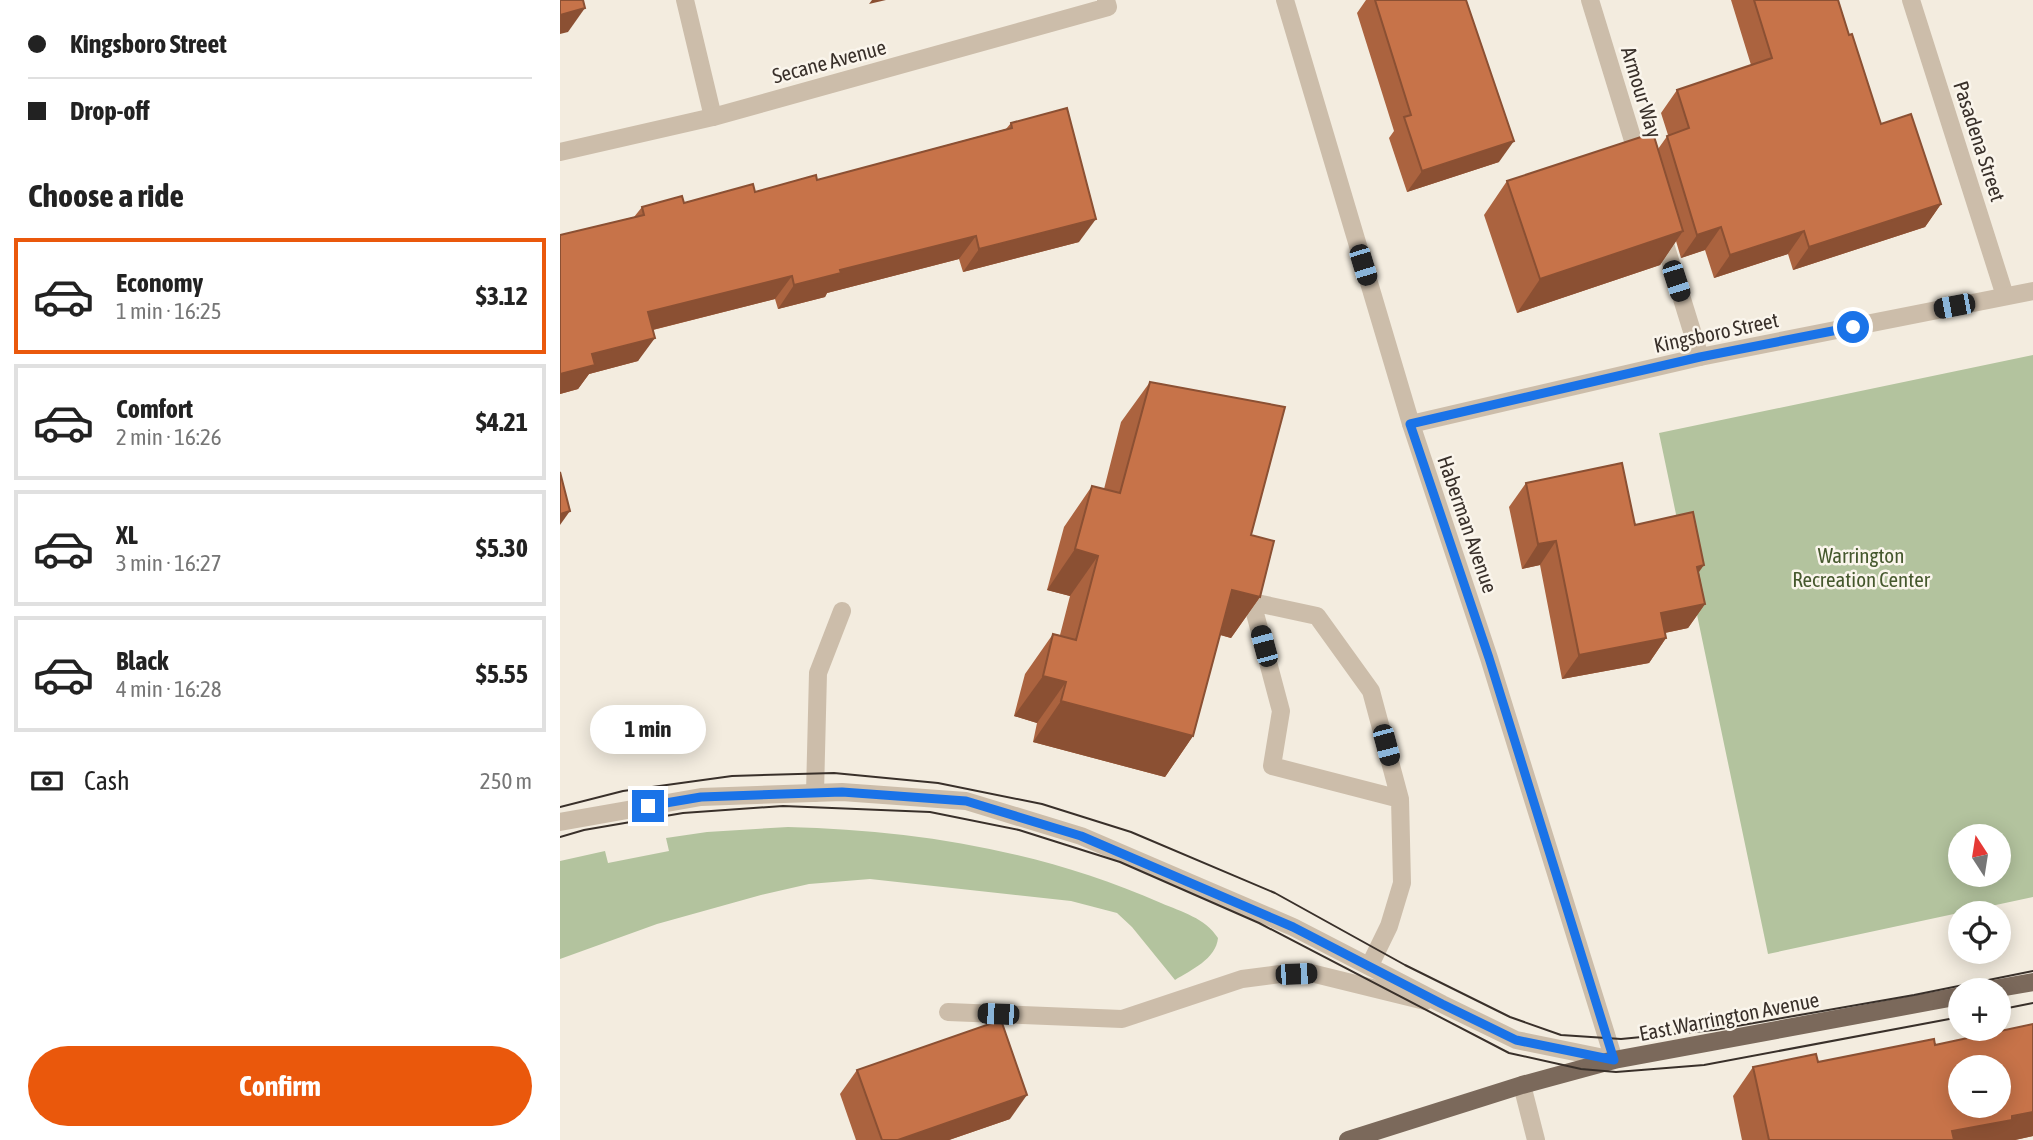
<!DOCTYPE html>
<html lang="en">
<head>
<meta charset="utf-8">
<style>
	:root { --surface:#fff; --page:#f2f2f2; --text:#222; --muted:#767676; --line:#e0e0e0; --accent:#ea580c }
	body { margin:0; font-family:"Asap Condensed",sans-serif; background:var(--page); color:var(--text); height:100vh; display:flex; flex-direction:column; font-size:26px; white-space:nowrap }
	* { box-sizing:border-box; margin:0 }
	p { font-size:23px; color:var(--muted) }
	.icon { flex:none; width:38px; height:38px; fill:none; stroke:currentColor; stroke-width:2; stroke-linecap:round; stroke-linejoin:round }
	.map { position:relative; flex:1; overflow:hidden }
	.drawer { display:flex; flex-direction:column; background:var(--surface); width:560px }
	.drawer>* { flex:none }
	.top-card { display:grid; align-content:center; height:154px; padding:0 28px; background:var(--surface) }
	.needle { width:46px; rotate:348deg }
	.tools { position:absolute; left:1388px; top:824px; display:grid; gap:14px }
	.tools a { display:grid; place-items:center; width:63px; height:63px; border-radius:50%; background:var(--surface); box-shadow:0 4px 18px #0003; font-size:35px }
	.end { position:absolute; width:32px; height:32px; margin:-16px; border:9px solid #1a73e8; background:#fff; box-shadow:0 0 0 4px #fff }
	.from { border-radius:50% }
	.bubble { position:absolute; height:49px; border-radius:24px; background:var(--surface); box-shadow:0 4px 18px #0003; font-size:23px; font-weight:700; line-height:49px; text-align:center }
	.car { position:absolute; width:21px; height:42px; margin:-21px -10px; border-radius:9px; box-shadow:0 0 5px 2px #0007; background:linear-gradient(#222 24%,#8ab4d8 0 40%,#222 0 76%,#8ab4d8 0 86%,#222 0) }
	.top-card b { display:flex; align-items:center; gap:24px; height:66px; font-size:26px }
	.top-card b+b { border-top:2px solid var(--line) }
	.top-card i { width:18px; height:18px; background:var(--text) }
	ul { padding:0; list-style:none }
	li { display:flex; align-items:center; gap:21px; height:116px; margin:0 14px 10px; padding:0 14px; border:4px solid var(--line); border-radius:0px }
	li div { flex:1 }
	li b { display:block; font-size:26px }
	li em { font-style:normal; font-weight:700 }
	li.current { border-color:var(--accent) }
	li>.icon { width:63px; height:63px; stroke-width:1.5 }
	h2 { padding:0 28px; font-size:32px; line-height:84px }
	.pay { display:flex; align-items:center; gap:18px; height:77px; padding:0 28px; font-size:26px }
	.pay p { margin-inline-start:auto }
	.cta { display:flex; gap:14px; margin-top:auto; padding:14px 28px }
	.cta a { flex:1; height:80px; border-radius:42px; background:var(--accent); color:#fff; font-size:28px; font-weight:700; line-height:80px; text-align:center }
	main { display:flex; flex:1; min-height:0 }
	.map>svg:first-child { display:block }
	.green { fill:#b3c39e; fill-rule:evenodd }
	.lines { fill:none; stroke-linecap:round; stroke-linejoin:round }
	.minor { stroke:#ccbdaa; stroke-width:18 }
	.major { stroke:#7b695b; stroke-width:18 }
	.tram { stroke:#39302a; stroke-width:2 }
	.wall { fill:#ab633f }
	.shaded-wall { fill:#8b5033 }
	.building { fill:#c77349; stroke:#8b5033; stroke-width:2; fill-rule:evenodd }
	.route { stroke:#1a73e8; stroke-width:9 }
	.labels { text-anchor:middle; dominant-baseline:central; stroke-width:5; stroke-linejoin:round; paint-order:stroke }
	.street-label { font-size:21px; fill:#39302a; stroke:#faf5ec }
	.park-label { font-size:21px; fill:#45582d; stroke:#faf5ec }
</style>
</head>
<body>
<main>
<section class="drawer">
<div class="top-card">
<b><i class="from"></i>Kingsboro Street</b>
<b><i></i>Drop-off</b>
</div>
<h2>Choose a ride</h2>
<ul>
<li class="current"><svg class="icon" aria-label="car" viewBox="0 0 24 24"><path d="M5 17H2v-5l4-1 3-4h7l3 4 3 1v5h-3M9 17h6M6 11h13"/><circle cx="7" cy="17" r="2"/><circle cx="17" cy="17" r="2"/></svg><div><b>Economy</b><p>1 min · 16:25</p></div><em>$3.12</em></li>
<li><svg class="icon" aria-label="car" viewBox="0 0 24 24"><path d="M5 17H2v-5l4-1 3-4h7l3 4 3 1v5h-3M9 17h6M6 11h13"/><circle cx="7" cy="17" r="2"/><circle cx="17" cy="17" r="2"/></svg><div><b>Comfort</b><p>2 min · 16:26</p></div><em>$4.21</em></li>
<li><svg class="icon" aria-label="car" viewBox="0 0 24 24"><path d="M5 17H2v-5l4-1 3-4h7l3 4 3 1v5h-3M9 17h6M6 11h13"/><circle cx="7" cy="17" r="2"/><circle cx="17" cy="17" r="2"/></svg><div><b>XL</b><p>3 min · 16:27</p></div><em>$5.30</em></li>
<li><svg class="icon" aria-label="car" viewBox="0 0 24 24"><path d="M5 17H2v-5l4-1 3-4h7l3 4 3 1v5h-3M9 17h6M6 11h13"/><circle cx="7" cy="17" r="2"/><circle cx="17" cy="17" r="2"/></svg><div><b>Black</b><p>4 min · 16:28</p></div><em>$5.55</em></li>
</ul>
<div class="pay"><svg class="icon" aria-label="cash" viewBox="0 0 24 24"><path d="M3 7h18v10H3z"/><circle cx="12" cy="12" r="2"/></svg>Cash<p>250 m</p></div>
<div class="cta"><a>Confirm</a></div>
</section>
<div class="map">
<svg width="1473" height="1140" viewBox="0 0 1473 1140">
	<rect width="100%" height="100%" fill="#f3ecdf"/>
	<g class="green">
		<path d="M1473 355V897L1208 954 1099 433ZM1400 836H1438V875H1400Z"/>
		<path d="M228 827C355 830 484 851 601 903 622 912 645 918 658 938 656 959 631 970 615 980L572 927 557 913 511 901 310 879 249 884 201 895 97 924 0 959V861L45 851 48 863 109 851 106 838 147 832Z"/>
	</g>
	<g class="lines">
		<g class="minor">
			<polyline points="125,0 153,117"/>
			<polyline points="725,0 851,424 929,658 1054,1060"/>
			<polyline points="1030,0 1079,160"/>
			<polyline points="1351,0 1445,296"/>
			<polyline points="0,152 153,117 548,7 546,0"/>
			<polyline points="1101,231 1140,357"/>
			<polyline points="851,424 1140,357 1473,291"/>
			<polyline points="255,793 258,673 282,611"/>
			<polyline points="0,822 141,797 282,792 406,801 521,836 733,927 882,1004 956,1040 1054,1060"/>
			<polyline points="810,965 829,926 842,883 840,799 811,691 757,616 692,602 721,711 712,766 840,799"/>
			<polyline points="388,1012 562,1019 682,979 720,974 751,973 865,1001"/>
			<polyline points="962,1085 976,1140"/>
		</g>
		<g class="major">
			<polyline points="1428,990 1473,982"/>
			<polyline points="788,1140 962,1085 1054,1060 1400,996"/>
		</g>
		<g class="tram">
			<polyline points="0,807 63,791 172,776 274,773 378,783 482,804 571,832 715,893 845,965 950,1017 1001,1035 1061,1039 1154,1030 1354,995 1473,971"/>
			<polyline points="0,837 24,830 123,813 223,806 370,812 459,830 560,862 699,923 949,1053 1021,1069 1056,1072 1144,1065 1400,1017"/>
			<polyline points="1438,1010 1473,1003"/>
		</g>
	</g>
	<g class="wall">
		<polygon points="806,0 906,0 939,162 847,192 829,138 834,131 797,13"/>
		<polygon points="1171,0 1278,0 1289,35 1321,124 1381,204 1365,227 1233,270 1228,254 1154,278 1145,250 1121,258 1116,241 1100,265 957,313 924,215 947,181 1098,149 1108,135 1101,113 1117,90 1191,65"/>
		<polygon points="451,123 519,242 403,272 399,259 267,293 265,297 218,309 215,299 93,330 78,361 29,374 18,389 0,394 0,235 74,217 82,207 124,203 195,192 257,180 446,129"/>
		<polygon points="590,382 691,535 700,597 671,638 660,635 633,736 605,777 473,742 477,723 454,716 465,674 493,634 500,635 510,596 487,590 504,527 532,486 544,489 561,422"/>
		<polygon points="966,483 1075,525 1139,573 1145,604 1128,628 1105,633 1106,638 1089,663 1002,679 980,565 962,569 949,507"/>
		<polygon points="1473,1024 1473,1136 1455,1140 1182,1140 1173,1096 1193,1067 1258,1062 1375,1045"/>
		<polygon points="297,1070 450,1119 389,1140 296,1140 280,1094"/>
	</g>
	<g class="shaded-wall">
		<polygon points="312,0 326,0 309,4"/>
		<polygon points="25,8 8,32 0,34 0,15"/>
		<polygon points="954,141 939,162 847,192 862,171"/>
		<polygon points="1381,204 1365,227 1233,270 1249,247"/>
		<polygon points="536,219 519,242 403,272 419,249"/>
		<polygon points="1161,227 1145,250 1121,258 1137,235"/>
		<polygon points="1123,231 1100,265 957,313 980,279"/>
		<polygon points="1244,231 1228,254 1154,278 1170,255"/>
		<polygon points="416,236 399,259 267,293 265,297 218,309 234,285 280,270"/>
		<polygon points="232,276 215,299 72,335 88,312"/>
		<polygon points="95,338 78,361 29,374 18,389 0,394 0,374 32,354"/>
		<polygon points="10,511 0,525 0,514"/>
		<polygon points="996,541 980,565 962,569 978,544"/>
		<polygon points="515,549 538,556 510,596 487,590"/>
		<polygon points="1144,565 1127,589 1137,567"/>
		<polygon points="672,590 700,597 671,638 644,630"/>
		<polygon points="1145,604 1128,628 1085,637 1101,613"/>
		<polygon points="1106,638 1089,663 1002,679 1019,655"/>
		<polygon points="483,676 506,682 477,723 454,716"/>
		<polygon points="501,701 633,736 605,777 473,742"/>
		<polygon points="467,1095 450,1119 389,1140 338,1140"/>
		<polygon points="1473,1112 1473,1136 1455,1140 1386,1140 1392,1131"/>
	</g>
	<g class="building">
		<polygon points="0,0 23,0 25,8 0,15"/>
		<polygon points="815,0 906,0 954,141 862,171 844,117 851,115"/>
		<polygon points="1194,0 1278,0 1289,35 1292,34 1321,124 1351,114 1381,204 1249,247 1244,231 1170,255 1161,227 1137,235 1107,136 1129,128 1117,90 1212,58"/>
		<polygon points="507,108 536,219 419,249 416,236 280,270 281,273 234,285 232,276 88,312 95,338 32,354 35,365 0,374 0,235 84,215 82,207 122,196 124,203 193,184 195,192 256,175 257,180 452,128 451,123"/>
		<polygon points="1093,133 1123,231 980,279 947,181"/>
		<polygon points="590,382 725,407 691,535 714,541 700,597 672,590 633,736 501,701 506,682 483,676 493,634 516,640 538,556 515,549 532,486 560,493"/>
		<polygon points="1062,463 1075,525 1133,512 1144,565 1137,567 1145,604 1101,613 1106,638 1019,655 996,541 978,544 966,483"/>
		<polygon points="0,472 10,511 0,514"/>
		<polygon points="441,1020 467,1095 338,1140 322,1140 297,1070"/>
		<path d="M1473 1024V1112L1452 1116V1120L1392 1131 1394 1140H1209L1193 1067 1256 1054 1258 1062 1374 1039 1375 1045ZM1400 1068H1438V1106H1400Z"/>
	</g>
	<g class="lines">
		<polyline class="route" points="88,806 141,797 282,792 406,801 521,836 733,927 882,1004 956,1040 1054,1060 929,658 850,424 1140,357 1293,327"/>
	</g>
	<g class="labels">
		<g class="street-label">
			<text transform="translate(269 61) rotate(-15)">Secane Avenue</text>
			<text transform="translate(1082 92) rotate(73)">Armour Way</text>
			<text transform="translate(1420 141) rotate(72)">Pasadena Street</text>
			<text transform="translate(1156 332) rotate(-12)">Kingsboro Street</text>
			<text transform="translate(908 524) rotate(71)">Haberman Avenue</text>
			<text transform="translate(1169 1016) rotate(-11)">East Warrington Avenue</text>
		</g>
		<g class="park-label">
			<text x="1301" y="555">Warrington<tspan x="1301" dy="24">Recreation Center</tspan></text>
		</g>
	</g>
</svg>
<div class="tools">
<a><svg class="needle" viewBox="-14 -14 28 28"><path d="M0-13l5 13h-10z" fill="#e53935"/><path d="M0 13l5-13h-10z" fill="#767676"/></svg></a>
<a><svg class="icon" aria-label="locate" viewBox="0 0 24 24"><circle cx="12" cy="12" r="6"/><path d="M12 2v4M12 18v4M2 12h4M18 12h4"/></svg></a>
<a>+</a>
<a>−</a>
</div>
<i class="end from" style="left:1293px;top:327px"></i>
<i class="end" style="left:88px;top:806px"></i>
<div class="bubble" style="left:30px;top:705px;width:116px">1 min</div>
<i class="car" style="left:803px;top:265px;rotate:163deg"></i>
<i class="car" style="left:1116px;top:281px;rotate:162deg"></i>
<i class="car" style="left:1394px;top:306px;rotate:259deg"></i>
<i class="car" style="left:704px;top:646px;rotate:345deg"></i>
<i class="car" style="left:826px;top:745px;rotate:165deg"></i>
<i class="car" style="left:736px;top:974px;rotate:88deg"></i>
<i class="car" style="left:438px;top:1014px;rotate:272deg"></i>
</div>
</main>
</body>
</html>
